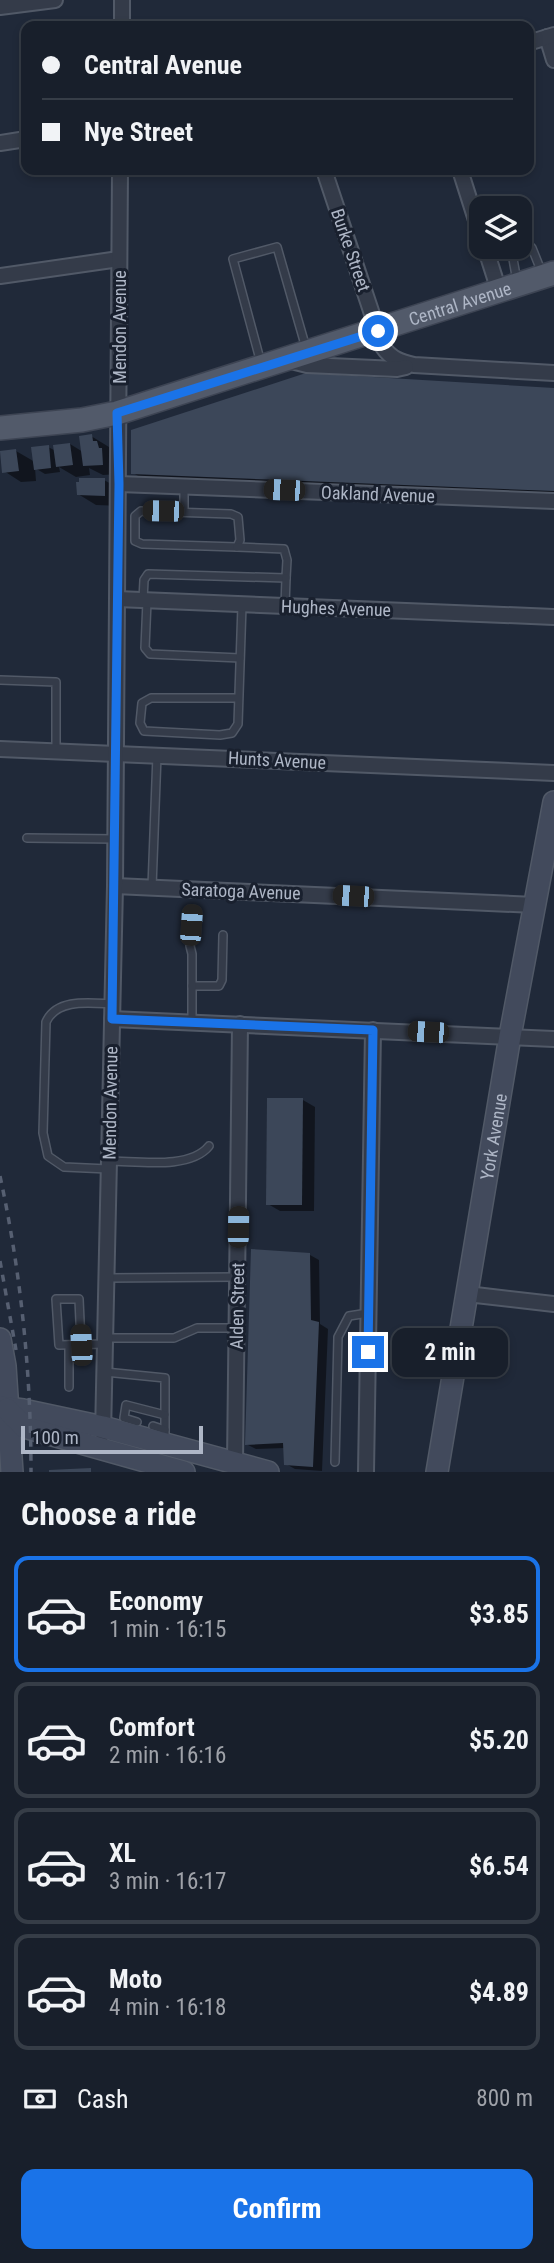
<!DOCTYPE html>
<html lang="en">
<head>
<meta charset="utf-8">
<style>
	:root { --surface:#181f2b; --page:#212733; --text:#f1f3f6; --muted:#9fa2a9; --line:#363d47; --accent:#1a73e8 }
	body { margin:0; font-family:"Roboto Condensed",sans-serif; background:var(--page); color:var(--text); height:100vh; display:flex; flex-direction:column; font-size:26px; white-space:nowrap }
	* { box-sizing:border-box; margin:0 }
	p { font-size:23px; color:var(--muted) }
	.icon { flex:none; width:38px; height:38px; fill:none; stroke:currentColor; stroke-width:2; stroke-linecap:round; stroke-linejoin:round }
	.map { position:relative; height:1472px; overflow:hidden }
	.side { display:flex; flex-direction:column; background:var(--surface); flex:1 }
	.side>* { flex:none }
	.hud { position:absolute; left:21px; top:21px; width:513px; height:154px; border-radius:14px; box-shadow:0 4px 10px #0003,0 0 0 2px var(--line); display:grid; align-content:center; height:154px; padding:0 21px; background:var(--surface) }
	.controls { position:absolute; left:469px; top:196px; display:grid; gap:14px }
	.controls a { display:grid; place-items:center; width:63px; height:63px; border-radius:14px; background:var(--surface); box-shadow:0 4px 10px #0003,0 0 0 2px var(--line); font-size:35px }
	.scale { position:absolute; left:21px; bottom:18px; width:182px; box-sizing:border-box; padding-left:7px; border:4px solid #aeb6c6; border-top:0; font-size:19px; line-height:24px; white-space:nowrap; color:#aeb6c6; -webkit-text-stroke:5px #19202e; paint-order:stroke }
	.end { position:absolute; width:32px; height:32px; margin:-16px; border:9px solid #1a73e8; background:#fff; box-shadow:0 0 0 4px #fff }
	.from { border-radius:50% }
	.bubble { position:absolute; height:49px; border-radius:14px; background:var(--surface); box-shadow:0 4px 10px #0003,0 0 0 2px var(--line); font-size:23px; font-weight:700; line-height:49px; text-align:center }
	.car { position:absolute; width:21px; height:42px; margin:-21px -10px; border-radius:9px; box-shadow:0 0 5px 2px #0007; background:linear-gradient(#222 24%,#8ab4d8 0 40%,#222 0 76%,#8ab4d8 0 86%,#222 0) }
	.hud b { display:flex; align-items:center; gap:24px; height:66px; font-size:26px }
	.hud b+b { border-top:2px solid var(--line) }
	.hud i { width:18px; height:18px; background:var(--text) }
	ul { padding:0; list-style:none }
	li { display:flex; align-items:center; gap:21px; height:116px; margin:0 14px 10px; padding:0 7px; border:4px solid var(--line); border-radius:14px }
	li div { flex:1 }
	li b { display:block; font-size:26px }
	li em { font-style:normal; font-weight:700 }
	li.on { border-color:var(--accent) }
	li>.icon { width:63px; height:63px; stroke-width:1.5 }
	h2 { padding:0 21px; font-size:32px; line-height:84px }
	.pay { display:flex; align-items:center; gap:18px; height:77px; padding:0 21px; font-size:26px }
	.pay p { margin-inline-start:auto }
	.cta { display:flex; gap:14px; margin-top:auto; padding:14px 21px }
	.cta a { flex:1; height:80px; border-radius:14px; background:var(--accent); color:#fff; font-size:28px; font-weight:700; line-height:80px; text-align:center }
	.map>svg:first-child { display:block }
	.shadow { fill:#0007 }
	.building { fill:#3c4759 }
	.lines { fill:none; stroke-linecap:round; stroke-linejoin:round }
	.lane-casing { stroke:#515967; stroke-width:10 }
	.street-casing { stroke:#515967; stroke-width:18 }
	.secondary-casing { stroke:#515967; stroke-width:24 }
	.primary-casing { stroke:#3d4453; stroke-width:26 }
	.lane { stroke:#343b49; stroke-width:7 }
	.street { stroke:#343b49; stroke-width:14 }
	.secondary { stroke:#424a5c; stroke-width:21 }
	.primary { stroke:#525a6a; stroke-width:23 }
	.rail { stroke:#565f71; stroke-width:3.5; stroke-dasharray:7 7; stroke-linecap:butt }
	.route { stroke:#1a73e8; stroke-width:9 }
	.labels { text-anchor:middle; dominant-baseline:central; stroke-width:6; stroke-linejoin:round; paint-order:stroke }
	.street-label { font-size:18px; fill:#aeb6c6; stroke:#19202e }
</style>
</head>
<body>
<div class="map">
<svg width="554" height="1472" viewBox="0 0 554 1472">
	<rect width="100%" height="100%" fill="#202939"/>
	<g class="shadow">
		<polygon points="554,390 554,496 145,480 133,473"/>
		<polygon points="91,436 109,447 110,450 115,453 120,474 103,475 89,468 90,475 76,477 59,467 60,472 45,474 35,468 36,481 21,482 4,471 16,451 35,462 48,447 56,451 70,444 83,452"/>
		<polygon points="104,480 122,490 122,506 96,505 78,494"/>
		<polygon points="303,1100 315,1107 314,1211 280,1211 268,1204"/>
		<polygon points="310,1255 319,1260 320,1324 328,1329 322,1471 295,1469 286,1464 285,1448 256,1449 246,1444"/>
	</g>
	<g class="building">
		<polygon points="306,373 554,388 554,491 131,474 131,430"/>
		<polygon points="92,434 93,441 97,441 99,448 102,448 103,465 83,466 79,436"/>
		<polygon points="70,443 73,465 56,467 53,445"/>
		<polygon points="49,445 51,468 34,470 31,447"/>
		<polygon points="16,449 19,471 2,473 0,451"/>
		<polygon points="79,478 105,478 105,496 77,495 76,482 79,482"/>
		<polygon points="267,1098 303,1098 302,1205 266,1205"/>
		<polygon points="251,1249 310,1253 311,1320 319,1322 313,1467 284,1465 283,1443 245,1445"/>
		<polygon points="91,1468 91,1472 49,1472 49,1470"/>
	</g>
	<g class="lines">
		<g class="lane-casing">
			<g id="lane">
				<polyline points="520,245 527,243 532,248 542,273"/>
				<polyline points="516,247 511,248 517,281"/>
				<polyline points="261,363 233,259 277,247 306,348"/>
				<polyline points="184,487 184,512"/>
				<polygon points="141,511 231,514 238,517 240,540 237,547 142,544 135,541 135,516"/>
				<polyline points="143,600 144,580 148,574 286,578 287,560 284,549 237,547"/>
				<polyline points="147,601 145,648 150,654 240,658"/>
				<polyline points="285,606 286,578"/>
				<polyline points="0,680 56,682 56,751"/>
				<polyline points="238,698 151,698 142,703 140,723 144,731 220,735 232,733 238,724 242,605"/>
				<polyline points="27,838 115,839"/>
				<polyline points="152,887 157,755"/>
				<polyline points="192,986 219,986 222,980 223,935"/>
				<polyline points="192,1022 192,954 190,946 192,911"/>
				<path d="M109 1161C137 1161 190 1170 209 1146"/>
				<path d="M108 1169 64 1167 48 1156 43 1133 46 1022C57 998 90 1003 112 1004"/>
				<polyline points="107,1278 237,1277"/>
				<polyline points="106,1338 174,1338 197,1328 236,1328"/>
				<polyline points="81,1344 79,1299 56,1299 59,1345 105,1344"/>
				<polyline points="105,1372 165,1378 165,1440"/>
				<polyline points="69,1387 69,1345"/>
				<polyline points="137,1422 124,1418 126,1405 165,1415"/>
				<polyline points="153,1426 165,1430"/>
				<polyline points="335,1462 338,1337 349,1316 368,1313"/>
			</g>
		</g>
		<g class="street-casing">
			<g id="street">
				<polyline points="122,0 122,26"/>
				<polyline points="0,7 55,0"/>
				<polyline points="547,37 554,60"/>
				<polyline points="528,43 554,35"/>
				<polyline points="0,143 26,139"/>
				<path d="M324 170 383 347C391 359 401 362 414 365L554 373"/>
				<polyline points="460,170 481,236"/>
				<polyline points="485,247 499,291"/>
				<polyline points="0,276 119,259"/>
				<polyline points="287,360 307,365 397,369 406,367"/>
				<polyline points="119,484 554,501"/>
				<polyline points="117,599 554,617"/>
				<polyline points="0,749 554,773"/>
				<polyline points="115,886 535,905"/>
				<polyline points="112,1019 554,1039"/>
				<polyline points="467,1294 554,1304"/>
				<polyline points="103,1434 115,886 120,170"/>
				<polyline points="235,1463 240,1024"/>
				<polyline points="366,1472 373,1030"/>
			</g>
		</g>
		<g class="secondary-casing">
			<g id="secondary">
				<polyline points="0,1339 5,1366 12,1472"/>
				<polyline points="0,1407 23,1410 103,1427 268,1472"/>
				<polyline points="7,1409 24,1427 31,1429 184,1472"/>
				<path id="s1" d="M437 1472 510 1036 554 802"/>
			</g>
		</g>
		<g class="primary-casing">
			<g id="primary">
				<path id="s2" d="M0 428 82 420 117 413 554 273"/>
			</g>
		</g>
		<use href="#lane" class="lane"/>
		<use href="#street" class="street"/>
		<use href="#secondary" class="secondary"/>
		<use href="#primary" class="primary"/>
		<g class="rail">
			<path d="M0 1176C21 1273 31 1373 31 1472"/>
			<polyline points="0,1261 16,1350"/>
		</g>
	</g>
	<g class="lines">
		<polyline class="route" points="368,1352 373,1030 112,1019 119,484 117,413 378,331"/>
	</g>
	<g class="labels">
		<g class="street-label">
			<text transform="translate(351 250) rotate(71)">Burke Street</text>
			<text stroke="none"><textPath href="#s2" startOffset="478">Central Avenue</textPath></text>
			<text transform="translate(119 327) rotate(-90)">Mendon Avenue</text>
			<text transform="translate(378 494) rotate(2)">Oakland Avenue</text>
			<text transform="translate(336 608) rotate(2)">Hughes Avenue</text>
			<text transform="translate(277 760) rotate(3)">Hunts Avenue</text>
			<text transform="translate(241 891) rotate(2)">Saratoga Avenue</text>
			<text transform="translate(110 1103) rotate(-89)">Mendon Avenue</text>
			<text stroke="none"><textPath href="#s1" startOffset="340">York Avenue</textPath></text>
			<text transform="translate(237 1306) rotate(-89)">Alden Street</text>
		</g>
	</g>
</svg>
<div class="controls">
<a><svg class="icon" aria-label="layers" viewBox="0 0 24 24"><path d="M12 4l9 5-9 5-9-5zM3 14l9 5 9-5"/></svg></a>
</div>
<div class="scale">100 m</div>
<i class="end from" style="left:378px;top:331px"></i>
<i class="end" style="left:368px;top:1352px"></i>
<div class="bubble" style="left:392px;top:1328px;width:116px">2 min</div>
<i class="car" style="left:284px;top:490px;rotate:272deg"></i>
<i class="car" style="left:163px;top:511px;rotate:271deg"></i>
<i class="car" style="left:353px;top:896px;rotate:273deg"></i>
<i class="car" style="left:191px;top:925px;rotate:4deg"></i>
<i class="car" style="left:428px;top:1032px;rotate:273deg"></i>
<i class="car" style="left:238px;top:1227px;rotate:1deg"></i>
<i class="car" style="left:81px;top:1345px;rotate:357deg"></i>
<div class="hud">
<b><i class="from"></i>Central Avenue</b>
<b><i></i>Nye Street</b>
</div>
</div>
<section class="side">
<h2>Choose a ride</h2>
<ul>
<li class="on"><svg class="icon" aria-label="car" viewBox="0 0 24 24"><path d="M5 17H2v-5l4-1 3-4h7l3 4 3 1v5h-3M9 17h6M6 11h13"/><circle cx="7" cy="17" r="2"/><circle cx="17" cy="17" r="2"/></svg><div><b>Economy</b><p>1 min · 16:15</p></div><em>$3.85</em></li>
<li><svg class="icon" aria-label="car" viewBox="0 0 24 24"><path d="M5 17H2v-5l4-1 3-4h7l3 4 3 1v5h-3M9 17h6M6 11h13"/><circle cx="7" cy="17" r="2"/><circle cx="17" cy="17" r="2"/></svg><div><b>Comfort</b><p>2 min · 16:16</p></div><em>$5.20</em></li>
<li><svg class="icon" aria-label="car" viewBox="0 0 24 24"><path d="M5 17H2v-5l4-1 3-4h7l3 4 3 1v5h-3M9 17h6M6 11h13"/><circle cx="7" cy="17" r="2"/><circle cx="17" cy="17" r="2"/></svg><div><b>XL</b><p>3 min · 16:17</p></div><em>$6.54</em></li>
<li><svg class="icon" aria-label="car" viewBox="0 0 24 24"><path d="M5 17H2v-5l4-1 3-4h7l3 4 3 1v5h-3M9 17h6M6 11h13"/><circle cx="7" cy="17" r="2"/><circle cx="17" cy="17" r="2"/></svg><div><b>Moto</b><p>4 min · 16:18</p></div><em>$4.89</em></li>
</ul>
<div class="pay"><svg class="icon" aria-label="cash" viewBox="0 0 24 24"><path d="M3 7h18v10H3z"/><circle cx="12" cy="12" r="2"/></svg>Cash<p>800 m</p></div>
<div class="cta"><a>Confirm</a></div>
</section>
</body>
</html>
